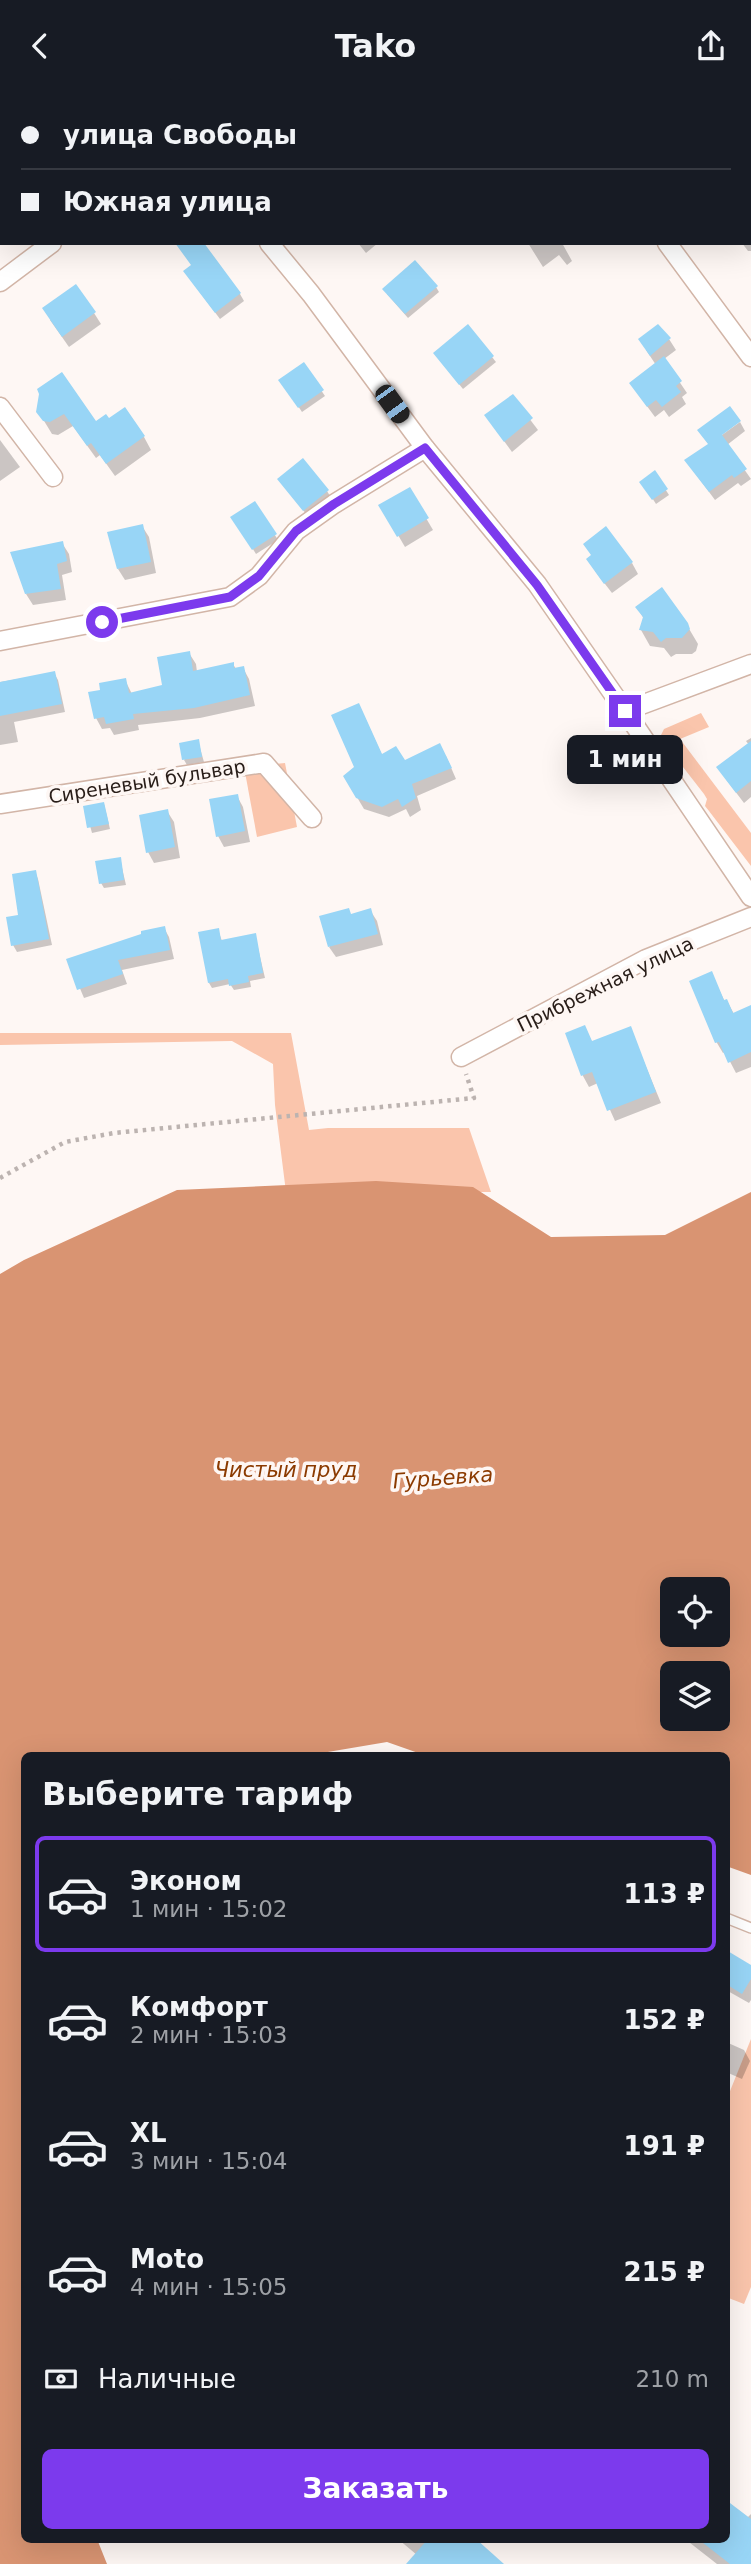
<!DOCTYPE html>
<html lang="ru">
<head>
<meta charset="utf-8">
<style>
	:root { --surface:#171b24; --page:#20242c; --text:#f1f3f6; --muted:#9ea1a6; --line:#363941; --accent:#7c3aed }
	body { margin:0; font-family:"DejaVu Sans",sans-serif; background:var(--page); color:var(--text); height:100vh; display:flex; flex-direction:column; font-size:26px; white-space:nowrap }
	* { box-sizing:border-box; margin:0 }
	p { font-size:23px; color:var(--muted) }
	.icon { flex:none; width:38px; height:38px; fill:none; stroke:currentColor; stroke-width:2; stroke-linecap:round; stroke-linejoin:round }
	.map { position:relative; flex:1; overflow:hidden }
	.sheet { position:absolute; left:21px; top:1661px; width:709px; height:791px; display:flex; flex-direction:column; background:var(--surface); border-radius:10px; box-shadow:0 7px 28px #0002 }
	.sheet>* { flex:none }
	.hud { position:absolute; left:0px; top:0px; width:752px; height:154px; box-shadow:0 7px 28px #0002; display:grid; align-content:center; height:154px; padding:0 21px; background:var(--surface) }
	.controls { position:absolute; left:660px; top:1486px; display:grid; gap:14px }
	.controls a { display:grid; place-items:center; width:70px; height:70px; border-radius:10px; background:var(--surface); box-shadow:0 7px 28px #0002; font-size:35px }
	.end { position:absolute; width:32px; height:32px; margin:-16px; border:9px solid #7c3aed; background:#fff; box-shadow:0 0 0 4px #fff }
	.from { border-radius:50% }
	.bubble { position:absolute; height:49px; border-radius:10px; background:var(--surface); box-shadow:0 7px 28px #0002; font-size:23px; font-weight:600; line-height:49px; text-align:center }
	.car { position:absolute; width:21px; height:42px; margin:-21px -10px; border-radius:9px; box-shadow:0 0 5px 2px #0007; background:linear-gradient(#222 24%,#8ab4d8 0 40%,#222 0 76%,#8ab4d8 0 86%,#222 0) }
	.hud b { display:flex; align-items:center; gap:24px; height:66px; font-size:26px }
	.hud b+b { border-top:2px solid var(--line) }
	.hud i { width:18px; height:18px; background:var(--text) }
	ul { padding:0; list-style:none }
	li { display:flex; align-items:center; gap:21px; height:116px; margin:0 14px 10px; padding:0 7px; border:4px solid transparent; border-radius:10px }
	li div { flex:1 }
	li b { display:block; font-size:26px }
	li em { font-style:normal; font-weight:600 }
	li.on { border-color:var(--accent) }
	li>.icon { width:63px; height:63px; stroke-width:1.5 }
	h2 { padding:0 21px; font-size:32px; line-height:84px }
	.pay { display:flex; align-items:center; gap:18px; height:77px; padding:0 21px; font-size:26px }
	.pay p { margin-inline-start:auto }
	.action { display:flex; gap:14px; margin-top:auto; padding:14px 21px }
	.action a { flex:1; height:80px; border-radius:10px; background:var(--accent); color:#fff; font-size:28px; font-weight:600; line-height:80px; text-align:center }
	header { display:flex; justify-content:space-between; align-items:center; height:91px; padding:0 21px; background:var(--surface); font-size:32px; font-weight:600 }
	.map>svg:first-child { display:block }
	.green { fill:#fac5ac }
	.water { fill:#d99472; fill-rule:evenodd }
	.shadow { fill:#0003 }
	.building { fill:#98d5f6 }
	.lines { fill:none; stroke-linecap:round; stroke-linejoin:round }
	.service-casing { stroke:#d2b5a7; stroke-width:12 }
	.minor-casing { stroke:#d2b5a7; stroke-width:21 }
	.path { stroke:#bcb3b0; stroke-width:4.5; stroke-dasharray:3.5 5; stroke-linecap:butt }
	.service { stroke:#fff; stroke-width:9 }
	.minor { stroke:#fff; stroke-width:18 }
	.route { stroke:#7c3aed; stroke-width:9 }
	.labels { text-anchor:middle; dominant-baseline:central; stroke-width:7; stroke-linejoin:round; paint-order:stroke }
	.street-label { font-size:19px; fill:#281d18; stroke:#fef7f4 }
	.water-label { font-size:21px; font-style:italic; fill:#8b3a00; stroke:#fef7f4 }
</style>
</head>
<body>
<header><svg class="icon" aria-label="back" viewBox="0 0 24 24"><path d="M15 5l-7 7 7 7"/></svg>Tako<svg class="icon" aria-label="share" viewBox="0 0 24 24"><path d="M12 15V3M7 8l5-5 5 5M5 13v7h14v-7"/></svg></header>
<div class="map">
<svg width="751" height="2473" viewBox="0 0 751 2473">
	<rect width="100%" height="100%" fill="#fef7f4"/>
	<g class="green">
		<polygon points="701,622 709,636 680,648 751,742 751,775 709,720 705,715 707,708 704,703 662,649 661,644 664,638"/>
		<polygon points="285,672 297,736 257,746 244,676"/>
		<polygon points="0,942 291,942 309,1039 328,1037 469,1037 491,1101 372,1101 287,1109 275,1014 273,973 232,950 0,954"/>
		<polygon points="751,1948 751,2196 744,2213 726,2206 726,2010"/>
	</g>
	<path class="water" d="M376 1090 473 1096 551 1146 665 1144 751 1101V1784L726 1775V1664H424L387 1651 310 1664H24V2448H97L107 2473H0V1183L24 1169 177 1099ZM672 1498H718V1544H672ZM672 1582H718V1628H672Z"/>
	<g class="shadow">
		<polygon points="48,0 85,0 86,2 46,2"/>
		<polygon points="2,32 2,92 0,94 0,33"/>
		<polygon points="751,120 751,160 748,160 742,152 751,152"/>
		<polygon points="358,152 378,152 366,162"/>
		<polygon points="528,152 562,152 572,170 567,174 559,164 543,176"/>
		<polygon points="193,175 240,203 244,210 220,228 190,188"/>
		<polygon points="436,196 439,201 408,227 387,203"/>
		<polygon points="94,222 101,233 69,256 50,229"/>
		<polygon points="468,236 496,271 463,298 438,267"/>
		<polygon points="669,248 676,259 664,268 687,302 682,306 686,313 669,326 664,319 655,326 638,303 656,274 646,259"/>
		<polygon points="304,274 325,305 302,321 284,294"/>
		<polygon points="41,303 96,333 144,346 151,359 115,385 100,364 96,367 73,335 58,344 52,343 38,320"/>
		<polygon points="513,306 538,339 512,361 493,335"/>
		<polygon points="740,331 745,340 727,354 751,388 741,395 738,392 715,409 686,370"/>
		<polygon points="0,349 20,376 0,390"/>
		<polygon points="655,382 669,404 656,413 642,391"/>
		<polygon points="282,393 327,400 330,405 307,424"/>
		<polygon points="409,398 433,439 405,456 381,415"/>
		<polygon points="255,412 278,449 256,463 233,426"/>
		<polygon points="142,435 149,446 156,482 125,489 118,478"/>
		<polygon points="62,452 69,463 72,481 62,484 66,509 33,514 26,503"/>
		<polygon points="632,472 638,483 612,502 595,480"/>
		<polygon points="637,516 688,536 698,553 696,560 692,563 676,563 671,566 664,557 650,555 641,539 644,528"/>
		<polygon points="189,562 196,573 197,581 233,573 236,578 243,577 249,588 255,615 200,627 138,634 139,639 114,644 110,637 102,638 96,627 102,600 125,589 132,603 164,595"/>
		<polygon points="54,582 58,589 65,621 14,631 18,651 0,654 0,591"/>
		<polygon points="359,614 382,664 404,671 446,665 456,688 417,705 421,719 410,726 406,718 389,726 364,718 345,686 357,677"/>
		<polygon points="751,647 751,706 744,712 725,687 749,654 746,650"/>
		<polygon points="198,650 204,671 187,674 184,669"/>
		<polygon points="237,705 243,716 250,751 224,756 218,745"/>
		<polygon points="104,713 110,738 92,742 85,716"/>
		<polygon points="167,720 174,731 180,767 154,772 148,761"/>
		<polygon points="120,768 126,794 104,797 101,792"/>
		<polygon points="35,781 38,788 52,854 17,861 13,854"/>
		<polygon points="370,819 377,830 383,854 336,866 329,856"/>
		<polygon points="164,837 169,846 174,868 122,879 127,893 84,907 68,869"/>
		<polygon points="218,839 222,850 255,844 265,887 250,890 251,896 234,899 230,893 212,897 209,892"/>
		<polygon points="711,882 725,911 727,910 734,923 751,916 751,976 736,982 725,961 723,962 717,952 691,891"/>
		<polygon points="585,936 592,951 630,937 661,1012 615,1030 598,992 589,996 583,985 567,943"/>
		<polygon points="726,1861 751,1876 751,1909 749,1912 726,1899"/>
		<polygon points="726,1951 744,1959 750,1970 742,1988 726,1981"/>
		<polygon points="751,2423 751,2473 717,2473 685,2448 726,2448"/>
		<polygon points="398,2448 473,2448 502,2473 409,2473 417,2464"/>
	</g>
	<g class="building">
		<polygon points="175,152 204,152 241,202 215,222 183,180 191,174"/>
		<polygon points="415,169 438,195 405,223 382,198"/>
		<polygon points="76,193 96,221 62,246 42,217"/>
		<polygon points="468,233 494,265 459,294 433,262"/>
		<polygon points="658,233 671,247 650,265 638,248"/>
		<polygon points="664,265 682,290 676,295 681,301 662,316 656,309 647,316 629,292"/>
		<polygon points="304,271 324,299 298,317 278,289"/>
		<polygon points="62,281 96,330 106,323 109,327 125,316 145,345 106,373 91,352 87,355 64,323 50,331 43,330 36,321 39,303 37,298"/>
		<polygon points="513,303 533,327 504,351 484,324"/>
		<polygon points="730,315 741,330 722,344 747,378 734,387 732,384 709,401 684,369 708,353 697,339"/>
		<polygon points="303,367 329,399 303,420 277,388"/>
		<polygon points="655,379 668,398 652,409 639,391"/>
		<polygon points="410,396 429,427 397,446 378,414"/>
		<polygon points="255,410 277,443 252,459 230,426"/>
		<polygon points="143,433 151,471 117,478 107,441"/>
		<polygon points="606,435 633,471 604,493 586,468 591,464 583,453"/>
		<polygon points="63,450 67,470 57,473 61,498 25,503 10,461"/>
		<polygon points="662,496 688,532 690,538 682,547 666,547 661,551 653,541 639,539 643,526 635,516"/>
		<polygon points="190,560 193,580 234,571 234,577 244,575 250,604 194,617 133,623 134,628 106,633 104,626 94,628 88,601 100,599 99,592 126,587 129,602 162,594 157,566"/>
		<polygon points="55,580 62,613 0,625 0,591"/>
		<polygon points="359,612 382,663 396,655 405,669 440,652 452,677 412,693 416,707 402,716 398,708 382,716 356,707 343,685 354,676 331,624"/>
		<polygon points="199,648 202,666 182,669 179,652"/>
		<polygon points="751,650 751,690 736,702 716,676"/>
		<polygon points="238,703 245,740 216,746 209,708"/>
		<polygon points="104,711 109,733 87,737 83,715"/>
		<polygon points="168,718 175,756 146,762 139,724"/>
		<polygon points="121,766 124,789 99,793 95,770"/>
		<polygon points="36,779 49,848 11,855 6,826 18,824 12,783"/>
		<polygon points="349,817 351,823 371,817 378,843 328,856 319,825"/>
		<polygon points="165,835 170,859 118,869 123,883 77,899 66,868 141,843 141,840"/>
		<polygon points="219,837 221,849 256,842 263,882 248,885 249,891 229,895 228,888 208,892 198,841"/>
		<polygon points="712,880 724,909 727,908 733,922 751,914 751,961 728,972 719,951 715,952 689,890"/>
		<polygon points="585,934 592,950 631,935 656,1001 607,1020 592,981 581,985 565,942"/>
		<polygon points="726,1859 751,1874 751,1888 742,1903 726,1893"/>
		<polygon points="726,2409 751,2428 751,2473 730,2473 698,2448 726,2448"/>
		<polygon points="428,2448 476,2448 504,2473 406,2473"/>
	</g>
	<g class="lines">
		<g class="service-casing">
			<polyline id="service" points="726,1827 751,1837"/>
		</g>
		<g class="minor-casing">
			<g id="minor">
				<polyline points="554,0 555,2"/>
				<polyline points="250,2 252,0"/>
				<polyline points="269,152 311,203 425,357 537,493 625,620 751,573"/>
				<polyline points="667,152 751,266"/>
				<polyline points="0,191 52,152"/>
				<polyline points="0,316 53,386"/>
				<polyline points="0,550 230,506 259,485 296,440 334,413 425,357"/>
				<polyline points="625,620 751,806"/>
				<polyline points="0,713 264,672 312,727"/>
				<polyline points="461,966 646,868 751,826"/>
			</g>
		</g>
		<polyline class="path" points="0,1087 65,1051 114,1042 474,1007 466,983"/>
		<use href="#service" class="service"/>
		<use href="#minor" class="minor"/>
	</g>
	<g class="lines">
		<polyline class="route" points="102,531 230,506 259,485 296,440 334,413 425,357 537,494 625,620"/>
	</g>
	<g class="labels">
		<g class="street-label">
			<text transform="translate(147 690) rotate(-9)">Сиреневый бульвар</text>
			<text transform="translate(605 893) rotate(-26)">Прибрежная улица</text>
		</g>
		<g class="water-label">
			<text x="286" y="1379">Чистый пруд</text>
			<text transform="translate(443 1387) rotate(-4)">Гурьевка</text>
		</g>
	</g>
</svg>
<div class="controls">
<a><svg class="icon" aria-label="locate" viewBox="0 0 24 24"><circle cx="12" cy="12" r="6"/><path d="M12 2v4M12 18v4M2 12h4M18 12h4"/></svg></a>
<a><svg class="icon" aria-label="layers" viewBox="0 0 24 24"><path d="M12 4l9 5-9 5-9-5zM3 14l9 5 9-5"/></svg></a>
</div>
<i class="end from" style="left:102px;top:531px"></i>
<i class="end" style="left:625px;top:620px"></i>
<div class="bubble" style="left:567px;top:644px;width:116px">1 мин</div>
<i class="car" style="left:392px;top:313px;rotate:144deg"></i>
<div class="hud">
<b><i class="from"></i>улица Свободы</b>
<b><i></i>Южная улица</b>
</div>
<section class="sheet">
<h2>Выберите тариф</h2>
<ul>
<li class="on"><svg class="icon" aria-label="car" viewBox="0 0 24 24"><path d="M5 17H2v-5l4-1 3-4h7l3 4 3 1v5h-3M9 17h6M6 11h13"/><circle cx="7" cy="17" r="2"/><circle cx="17" cy="17" r="2"/></svg><div><b>Эконом</b><p>1 мин · 15:02</p></div><em>113 ₽</em></li>
<li><svg class="icon" aria-label="car" viewBox="0 0 24 24"><path d="M5 17H2v-5l4-1 3-4h7l3 4 3 1v5h-3M9 17h6M6 11h13"/><circle cx="7" cy="17" r="2"/><circle cx="17" cy="17" r="2"/></svg><div><b>Комфорт</b><p>2 мин · 15:03</p></div><em>152 ₽</em></li>
<li><svg class="icon" aria-label="car" viewBox="0 0 24 24"><path d="M5 17H2v-5l4-1 3-4h7l3 4 3 1v5h-3M9 17h6M6 11h13"/><circle cx="7" cy="17" r="2"/><circle cx="17" cy="17" r="2"/></svg><div><b>XL</b><p>3 мин · 15:04</p></div><em>191 ₽</em></li>
<li><svg class="icon" aria-label="car" viewBox="0 0 24 24"><path d="M5 17H2v-5l4-1 3-4h7l3 4 3 1v5h-3M9 17h6M6 11h13"/><circle cx="7" cy="17" r="2"/><circle cx="17" cy="17" r="2"/></svg><div><b>Moto</b><p>4 мин · 15:05</p></div><em>215 ₽</em></li>
</ul>
<div class="pay"><svg class="icon" aria-label="cash" viewBox="0 0 24 24"><path d="M3 7h18v10H3z"/><circle cx="12" cy="12" r="2"/></svg>Наличные<p>210 m</p></div>
<div class="action"><a>Заказать</a></div>
</section>
</div>
</body>
</html>
